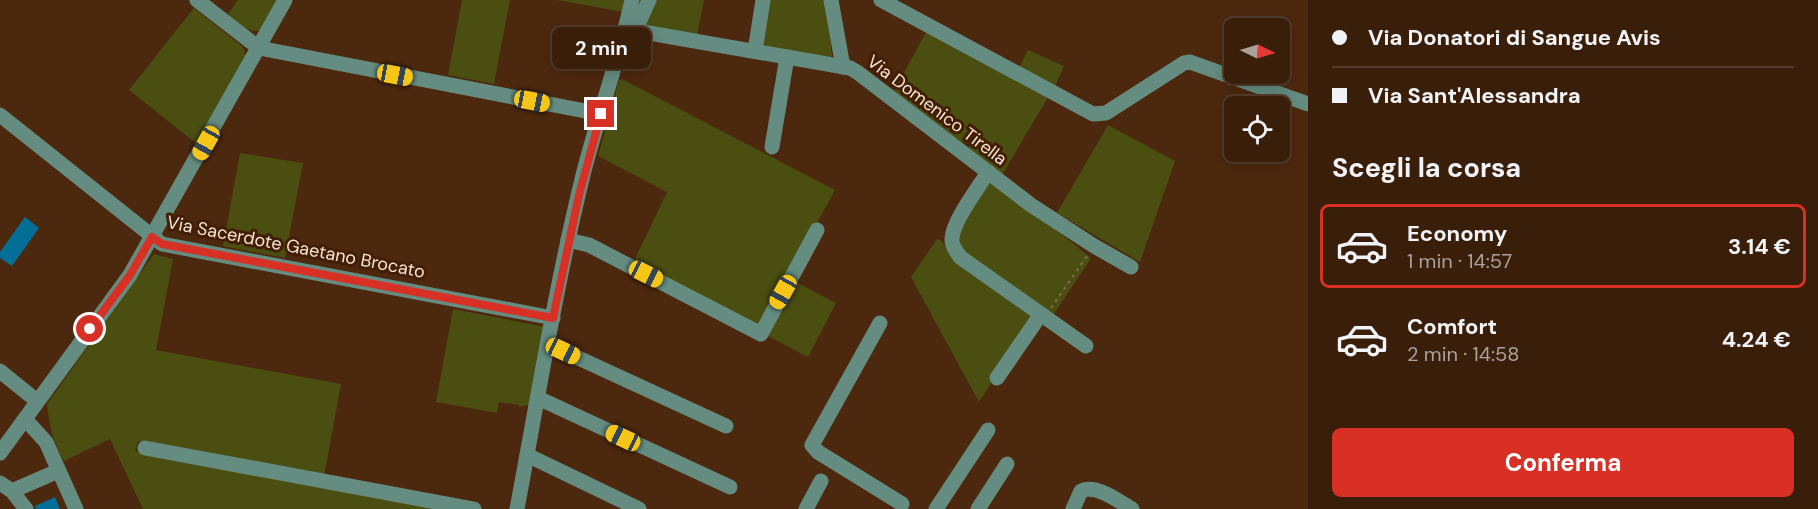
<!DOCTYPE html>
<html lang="it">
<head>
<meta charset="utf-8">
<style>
	:root { --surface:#391e0a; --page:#402713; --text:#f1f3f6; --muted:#aba29c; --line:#533c2b; --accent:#d93025 }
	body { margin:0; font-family:"DM Sans",sans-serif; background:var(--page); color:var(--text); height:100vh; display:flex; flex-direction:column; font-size:22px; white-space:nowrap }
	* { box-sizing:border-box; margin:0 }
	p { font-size:20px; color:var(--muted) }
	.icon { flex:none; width:33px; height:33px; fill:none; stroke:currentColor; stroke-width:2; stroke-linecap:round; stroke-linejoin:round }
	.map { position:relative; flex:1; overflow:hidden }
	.panel { display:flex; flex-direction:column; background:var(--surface); width:510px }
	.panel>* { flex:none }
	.hud { display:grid; align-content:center; height:132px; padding:0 24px; background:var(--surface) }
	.needle { width:39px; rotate:95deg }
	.controls { position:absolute; left:1224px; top:18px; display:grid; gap:12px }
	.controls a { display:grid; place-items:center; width:66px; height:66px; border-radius:9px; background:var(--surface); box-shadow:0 3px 15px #0003,0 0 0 2px var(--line); font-size:30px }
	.end { position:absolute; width:27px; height:27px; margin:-14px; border:8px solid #d93025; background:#fff; box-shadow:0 0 0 3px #fff }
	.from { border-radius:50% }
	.bubble { position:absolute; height:42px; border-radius:9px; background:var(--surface); box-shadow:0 3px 15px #0003,0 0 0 2px var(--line); font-size:20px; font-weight:700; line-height:42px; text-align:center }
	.car { position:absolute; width:18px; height:36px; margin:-18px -9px; border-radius:8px; box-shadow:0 0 4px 2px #0007; background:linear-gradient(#f5c518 24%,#345 0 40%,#f5c518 0 76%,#345 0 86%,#f5c518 0) }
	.hud b { display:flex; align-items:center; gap:21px; height:57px; font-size:22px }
	.hud b+b { border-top:2px solid var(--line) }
	.hud i { width:15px; height:15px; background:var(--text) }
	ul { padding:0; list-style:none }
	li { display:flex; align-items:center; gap:18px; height:84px; margin:0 12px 9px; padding:0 12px; border:3px solid transparent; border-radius:9px }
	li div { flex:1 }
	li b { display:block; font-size:22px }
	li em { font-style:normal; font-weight:700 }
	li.active { border-color:var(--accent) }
	li>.icon { width:54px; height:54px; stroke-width:1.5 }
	h2 { padding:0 24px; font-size:27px; line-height:72px }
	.cta { display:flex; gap:12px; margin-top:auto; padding:12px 24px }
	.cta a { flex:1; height:69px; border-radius:9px; background:var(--accent); color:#fff; font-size:24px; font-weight:700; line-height:69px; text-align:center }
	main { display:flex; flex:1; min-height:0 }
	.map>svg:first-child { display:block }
	.green { fill:#4b4e11 }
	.building { fill:#036e96 }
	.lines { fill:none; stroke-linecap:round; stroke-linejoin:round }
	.path { stroke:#886953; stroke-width:2; stroke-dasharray:3 4.5; stroke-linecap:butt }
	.minor { stroke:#648c80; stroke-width:15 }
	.route { stroke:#d93025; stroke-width:8 }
	.labels { text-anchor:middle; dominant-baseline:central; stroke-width:6; stroke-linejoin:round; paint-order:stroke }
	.street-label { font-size:18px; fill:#f9e1d3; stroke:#411e04 }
</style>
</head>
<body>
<main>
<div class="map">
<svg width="1308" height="509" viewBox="0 0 1308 509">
	<rect width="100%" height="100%" fill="#4c280e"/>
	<g class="green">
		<path d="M238 0H278L261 30C248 35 237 21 228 14Z"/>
		<polygon points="462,0 510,0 494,84 448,75"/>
		<polygon points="557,0 626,0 623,12"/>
		<polygon points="652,0 704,0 697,36 640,26"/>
		<polygon points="768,0 826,0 832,56 828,58 760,46"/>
		<polygon points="194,8 243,47 246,56 197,144 129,90"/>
		<polygon points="931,23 1015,76 1028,50 1064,66 1051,95 1047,99 1002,175 969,149 969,144 958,141 894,91"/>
		<polygon points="622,79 835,190 761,326 633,263 667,192 598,156 619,80"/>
		<polygon points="1108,125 1175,161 1140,262 1057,213"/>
		<polygon points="240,153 303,163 285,258 223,246"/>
		<polygon points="988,181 1043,219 1091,258 1052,317 962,253 956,241"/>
		<polygon points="937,239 942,241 951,257 1035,315 979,402 911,277"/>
		<path d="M154 254 173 259 156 350 341 384 324 477 138 441 135 451 445 509H143L110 439 64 461C53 442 49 425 47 404Z"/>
		<polygon points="794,281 836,303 808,357 766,335"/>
		<polygon points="453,309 546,327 532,404 519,407 519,405 499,402 497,413 436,402"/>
	</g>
	<g class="building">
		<polygon points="25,217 39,228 12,266 0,258 0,252"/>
		<polygon points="55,497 60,509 36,509 35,506"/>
	</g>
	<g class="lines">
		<polyline class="path" points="1051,308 1087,256"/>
		<g class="minor">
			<polyline points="197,0 259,48 601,114"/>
			<polyline points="831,0 843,67"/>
			<polyline points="881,0 1093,114 1106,113 1184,63 1190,62 1308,104"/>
			<polyline points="626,29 850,68 857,72 1031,205 1094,246 1131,267"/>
			<polyline points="635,31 649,0"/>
			<polyline points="755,51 763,0"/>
			<polyline points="0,115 162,244 553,318"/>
			<polyline points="772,147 787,57"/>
			<path d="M988 172C979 187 951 223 952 240 952 247 957 252 960 257L1086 346"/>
			<polyline points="568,240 589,245 761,334 817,230"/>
			<polyline points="880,323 812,445 818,452 902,504"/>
			<polyline points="548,344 726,426"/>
			<polyline points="0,371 37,401"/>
			<polyline points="997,378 1041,314"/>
			<polyline points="538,398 730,487"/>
			<polyline points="25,419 46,442 76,509"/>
			<polyline points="145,448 474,509"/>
			<polyline points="0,453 130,275 285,0"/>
			<polyline points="527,455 639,509"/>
			<polyline points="0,483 12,491 58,471"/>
			<polyline points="12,491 26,509"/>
			<path d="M517 509C538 397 556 285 583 175 598 116 619 59 632 0"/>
			<polyline points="806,509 821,481"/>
			<polyline points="936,509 988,430"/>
			<polyline points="978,509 1007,464"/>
			<path d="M1073 509 1081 491C1097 484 1118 501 1132 509"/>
		</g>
	</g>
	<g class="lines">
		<polyline class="route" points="90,329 130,275 152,237 162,244 553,318 579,195 601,114"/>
	</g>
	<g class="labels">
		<g class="street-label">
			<text transform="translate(937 110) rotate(37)">Via Domenico Tirella</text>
			<text transform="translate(296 247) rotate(11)">Via Sacerdote Gaetano Brocato</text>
		</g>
	</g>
</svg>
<div class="controls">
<a><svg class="needle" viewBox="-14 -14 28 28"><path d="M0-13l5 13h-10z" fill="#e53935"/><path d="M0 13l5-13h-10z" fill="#aba29c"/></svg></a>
<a><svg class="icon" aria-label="locate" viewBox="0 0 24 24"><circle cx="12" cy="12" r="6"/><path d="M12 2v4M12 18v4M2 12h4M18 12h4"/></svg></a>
</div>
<i class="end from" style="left:90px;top:329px"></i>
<i class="end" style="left:601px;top:114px"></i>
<div class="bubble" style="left:552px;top:27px;width:99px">2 min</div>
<i class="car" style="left:395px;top:75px;rotate:101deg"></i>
<i class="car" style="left:532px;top:101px;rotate:101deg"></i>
<i class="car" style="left:206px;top:143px;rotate:209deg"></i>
<i class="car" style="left:646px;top:274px;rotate:117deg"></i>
<i class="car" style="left:783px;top:292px;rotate:209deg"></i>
<i class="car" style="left:563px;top:351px;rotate:115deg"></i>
<i class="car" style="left:623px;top:438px;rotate:295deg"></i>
</div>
<section class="panel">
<div class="hud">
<b><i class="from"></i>Via Donatori di Sangue Avis</b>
<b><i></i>Via Sant'Alessandra</b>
</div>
<h2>Scegli la corsa</h2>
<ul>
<li class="active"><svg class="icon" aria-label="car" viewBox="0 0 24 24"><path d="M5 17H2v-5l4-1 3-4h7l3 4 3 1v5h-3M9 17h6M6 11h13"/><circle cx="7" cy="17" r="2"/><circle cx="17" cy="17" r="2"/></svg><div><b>Economy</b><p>1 min · 14:57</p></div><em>3.14 €</em></li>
<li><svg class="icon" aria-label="car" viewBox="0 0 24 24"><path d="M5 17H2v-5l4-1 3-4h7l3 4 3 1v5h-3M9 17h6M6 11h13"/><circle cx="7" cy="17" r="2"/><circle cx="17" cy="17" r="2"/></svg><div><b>Comfort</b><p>2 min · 14:58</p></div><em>4.24 €</em></li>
</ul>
<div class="cta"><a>Conferma</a></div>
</section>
</main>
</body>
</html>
